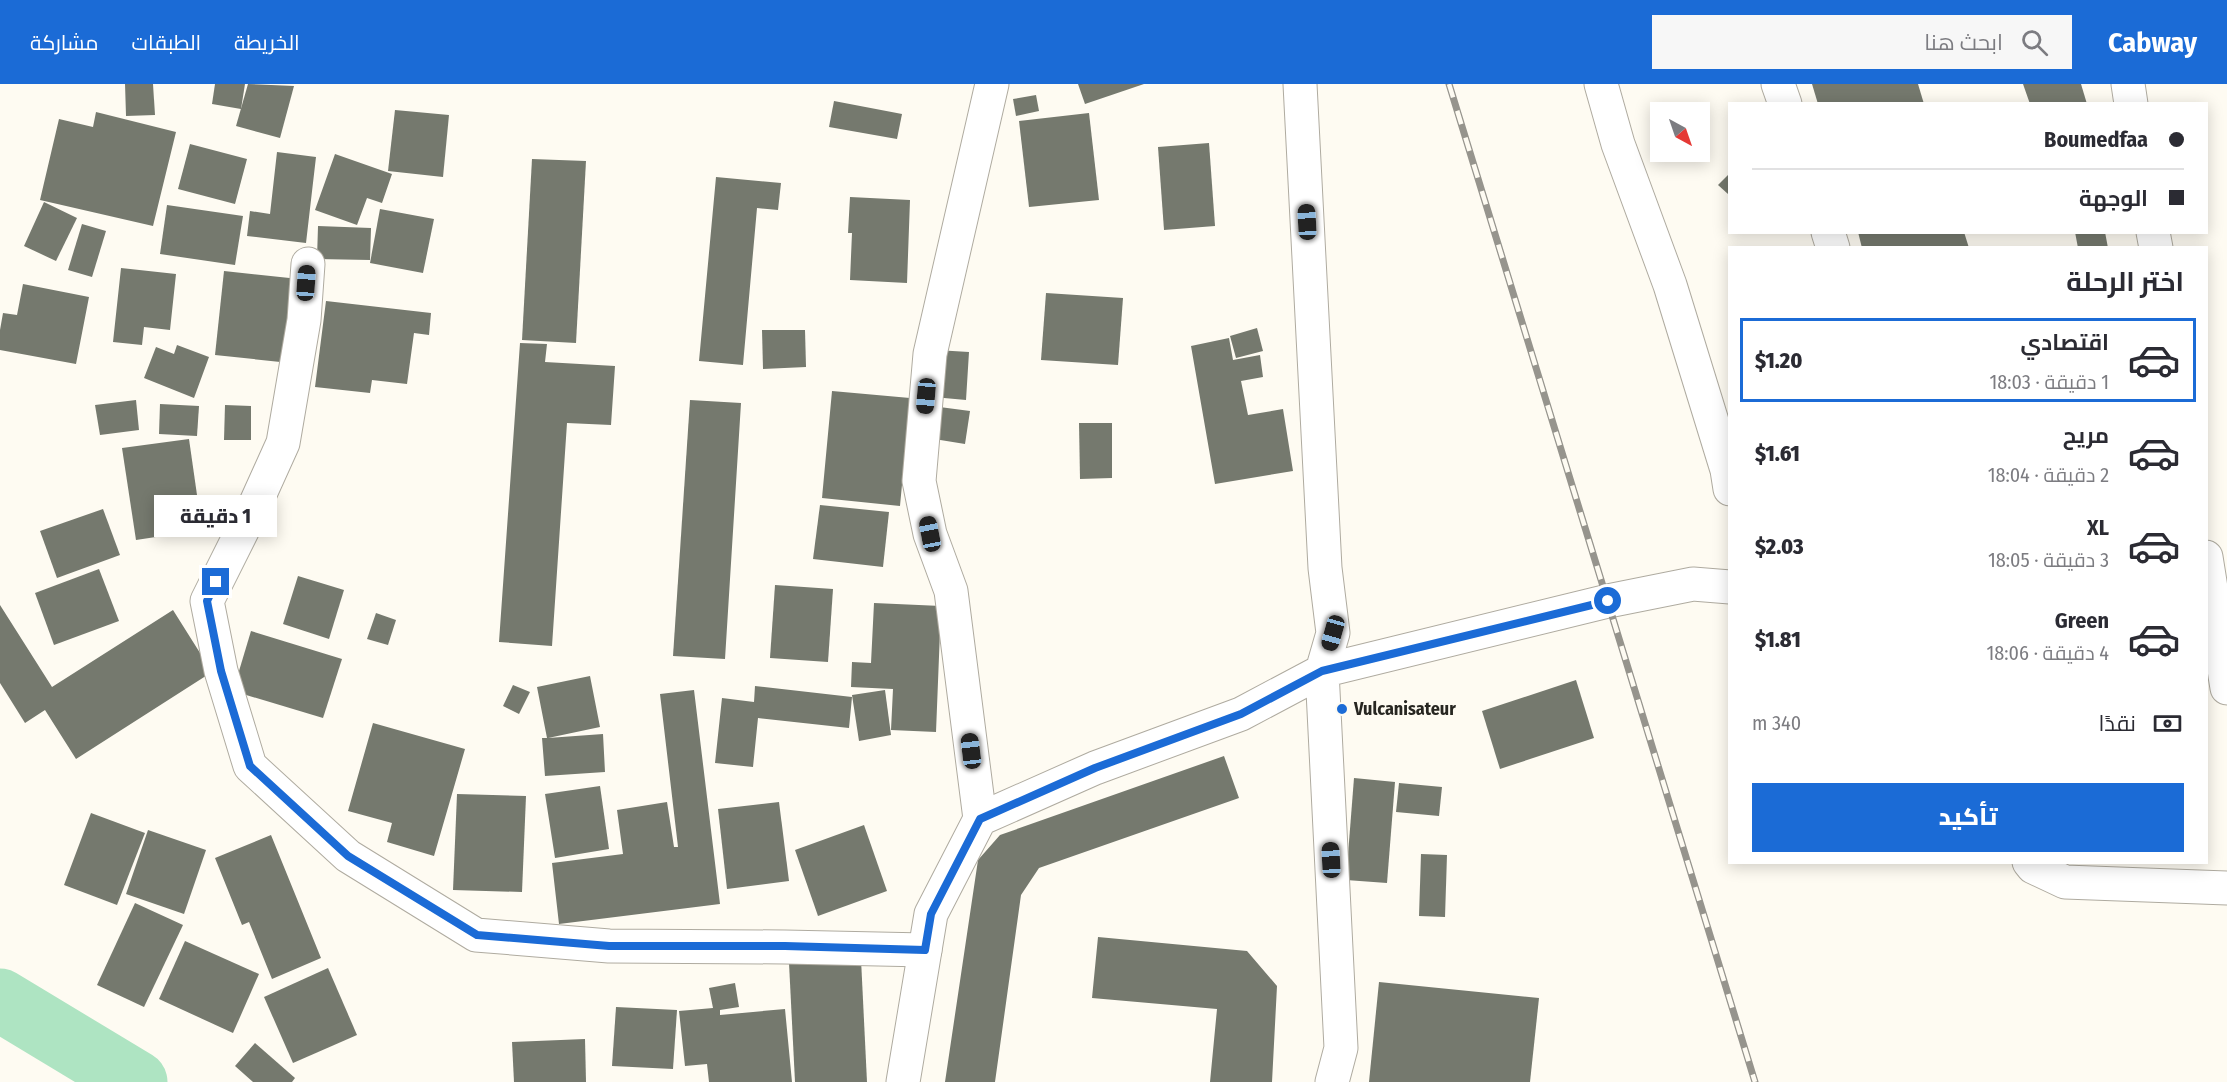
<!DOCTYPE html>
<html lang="ar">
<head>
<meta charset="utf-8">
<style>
	:root { --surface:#fff; --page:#f7f7f7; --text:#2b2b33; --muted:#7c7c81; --line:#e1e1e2; --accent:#1b6bd6 }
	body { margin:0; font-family:"Fira Sans Condensed",Cairo,sans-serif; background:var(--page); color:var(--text); direction:rtl; height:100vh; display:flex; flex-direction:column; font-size:22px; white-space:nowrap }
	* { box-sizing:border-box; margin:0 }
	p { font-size:20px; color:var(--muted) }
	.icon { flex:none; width:33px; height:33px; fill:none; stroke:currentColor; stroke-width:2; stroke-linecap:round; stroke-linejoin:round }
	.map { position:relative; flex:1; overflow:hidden; direction:ltr }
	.sheet { position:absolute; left:1728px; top:162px; width:480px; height:618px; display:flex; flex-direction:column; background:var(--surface); border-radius:0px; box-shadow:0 3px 15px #0003; direction:rtl }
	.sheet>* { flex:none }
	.banner { position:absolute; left:1728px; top:18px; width:480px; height:132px; border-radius:0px; box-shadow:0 3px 15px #0003; direction:rtl; display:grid; align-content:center; height:132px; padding:0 24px; background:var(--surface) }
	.needle { width:39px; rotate:140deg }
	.buttons { position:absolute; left:1650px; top:18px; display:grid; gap:12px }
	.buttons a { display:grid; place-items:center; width:60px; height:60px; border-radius:0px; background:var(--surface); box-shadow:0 3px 15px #0003; font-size:30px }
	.end { position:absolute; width:27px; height:27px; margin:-14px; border:8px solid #1b6bd6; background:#fff; box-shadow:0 0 0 3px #fff }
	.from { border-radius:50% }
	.bubble { position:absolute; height:42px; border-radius:0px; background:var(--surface); box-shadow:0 3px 15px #0003; font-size:20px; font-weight:800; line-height:42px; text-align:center; direction:rtl }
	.car { position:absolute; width:18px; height:36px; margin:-18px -9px; border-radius:8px; box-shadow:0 0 4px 2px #0007; background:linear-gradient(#222 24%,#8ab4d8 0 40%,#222 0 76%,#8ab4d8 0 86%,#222 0) }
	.banner b { display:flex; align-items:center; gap:21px; height:57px; font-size:22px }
	.banner b+b { border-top:2px solid var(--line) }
	.banner i { width:15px; height:15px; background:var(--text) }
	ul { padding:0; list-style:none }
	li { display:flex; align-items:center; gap:18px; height:84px; margin:0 12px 9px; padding:0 12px; border:3px solid transparent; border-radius:0px }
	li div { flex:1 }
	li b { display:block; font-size:22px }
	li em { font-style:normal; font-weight:800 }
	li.active { border-color:var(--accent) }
	li>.icon { width:54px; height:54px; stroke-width:1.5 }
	h2 { padding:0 24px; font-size:27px; line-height:72px }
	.pay { display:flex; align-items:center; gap:15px; height:66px; padding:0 24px; font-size:22px }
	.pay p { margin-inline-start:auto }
	.button { display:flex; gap:12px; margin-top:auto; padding:12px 24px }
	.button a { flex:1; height:69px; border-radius:0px; background:var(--accent); color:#fff; font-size:24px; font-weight:800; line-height:69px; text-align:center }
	header { display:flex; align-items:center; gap:36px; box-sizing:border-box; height:84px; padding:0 30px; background:var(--accent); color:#fff }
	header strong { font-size:28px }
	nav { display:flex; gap:33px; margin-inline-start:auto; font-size:21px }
	.search { width:420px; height:54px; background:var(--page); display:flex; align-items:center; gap:15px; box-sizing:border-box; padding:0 21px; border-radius:0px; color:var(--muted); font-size:22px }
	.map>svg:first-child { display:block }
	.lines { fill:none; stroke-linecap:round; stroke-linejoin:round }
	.river { stroke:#aee4c2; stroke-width:63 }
	.building { fill:#75796e }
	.minor-casing { stroke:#afaba0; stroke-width:35 }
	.primary-casing { stroke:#afaba0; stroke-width:35 }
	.minor { stroke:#fff; stroke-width:33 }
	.primary { stroke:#fff; stroke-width:33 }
	.rail-casing { stroke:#96948d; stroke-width:7 }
	.rail { stroke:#fefbf2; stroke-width:4.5; stroke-dasharray:14; stroke-linecap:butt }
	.route { stroke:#1b6bd6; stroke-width:8 }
	.poi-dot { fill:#1b6bd6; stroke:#fefbf2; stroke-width:2 }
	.labels { text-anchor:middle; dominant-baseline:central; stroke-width:6; stroke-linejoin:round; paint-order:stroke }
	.poi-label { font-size:18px; font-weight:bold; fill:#272621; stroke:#fefbf2; text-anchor:start }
</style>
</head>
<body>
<header>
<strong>Cabway</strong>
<div class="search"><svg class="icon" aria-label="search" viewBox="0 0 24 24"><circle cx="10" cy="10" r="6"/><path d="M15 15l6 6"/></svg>ابحث هنا</div>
<nav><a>الخريطة</a><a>الطبقات</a><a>مشاركة</a></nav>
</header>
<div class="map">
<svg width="2227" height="998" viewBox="0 0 2227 998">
	<rect width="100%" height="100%" fill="#fefbf2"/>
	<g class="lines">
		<polyline class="river" points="0,916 136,998"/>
	</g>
	<g class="building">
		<polygon points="125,0 153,0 155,31 126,32"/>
		<polygon points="215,0 245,0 241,25 212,20"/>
		<polygon points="248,0 294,2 280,54 236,42"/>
		<polygon points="1078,0 1144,0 1085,20"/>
		<polygon points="1812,0 1918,0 1924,20 1818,20"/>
		<polygon points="2023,0 2081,0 2087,20 2030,20"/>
		<polygon points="1036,11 1039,27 1016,32 1013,15"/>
		<polygon points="834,17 902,30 897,55 829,43"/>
		<polygon points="395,26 449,31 443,93 388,87"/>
		<polygon points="96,28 176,48 153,142 40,116 59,35 93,43"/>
		<polygon points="1089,29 1099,116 1029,123 1019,37"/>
		<polygon points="1209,59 1215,142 1164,146 1158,63"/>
		<polygon points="190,60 247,75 235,120 178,105"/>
		<polygon points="277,68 316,73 306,159 247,152 250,127 270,130"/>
		<polygon points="335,70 392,90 382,119 367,114 357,141 315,126"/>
		<polygon points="532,75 586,77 576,259 522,256"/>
		<polygon points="1730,89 1730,109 1728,110 1718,101"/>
		<polygon points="716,93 781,99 778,126 757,124 743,281 699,277"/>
		<polygon points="850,113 910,116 907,199 850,196 852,149 848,149"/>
		<polygon points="44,118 77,134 56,177 24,162"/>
		<polygon points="167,121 243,132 235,181 160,170"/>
		<polygon points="380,125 434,135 423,189 370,179"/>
		<polygon points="82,140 106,147 92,193 68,186"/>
		<polygon points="318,142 371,144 370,176 317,175"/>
		<polygon points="1858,148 1964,148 1969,164 1862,164"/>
		<polygon points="2075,148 2105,148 2108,164 2078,164"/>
		<polygon points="121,184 176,190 170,246 144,243 142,261 113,258"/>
		<polygon points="224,187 299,195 290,279 215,271"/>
		<polygon points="23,200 89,213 76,280 0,266 0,246 3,229 17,231"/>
		<polygon points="1046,209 1123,214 1118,281 1041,276"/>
		<polygon points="326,217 431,229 429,251 414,249 407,300 372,296 370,309 315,303"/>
		<polygon points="1257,244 1263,267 1236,274 1230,252"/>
		<polygon points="762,246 805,246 806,283 763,285"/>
		<polygon points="1229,254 1233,276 1260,271 1263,293 1241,297 1248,331 1283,325 1293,387 1215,400 1191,262"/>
		<polygon points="520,259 547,260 545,278 615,282 611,341 567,339 552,562 499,558"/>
		<polygon points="177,261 209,273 194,314 144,294 156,263 174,270"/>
		<polygon points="936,266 969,268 966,316 933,313"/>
		<polygon points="832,307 910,314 900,422 822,414"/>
		<polygon points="136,316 139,346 100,351 95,321"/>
		<polygon points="690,316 741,319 725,575 673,572"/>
		<polygon points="160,320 199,322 197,352 159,350"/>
		<polygon points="225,321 251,322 251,356 224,356"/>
		<polygon points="932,322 970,327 965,360 928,354"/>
		<polygon points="1079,339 1112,339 1112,394 1080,395"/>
		<polygon points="189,355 202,446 136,456 122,364"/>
		<polygon points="820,421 889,428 883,483 813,475"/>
		<polygon points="103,425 120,471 57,494 40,447"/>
		<polygon points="99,485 119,537 54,561 35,509"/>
		<polygon points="298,492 344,506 329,555 283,540"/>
		<polygon points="775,501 833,505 828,578 770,574"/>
		<polygon points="874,519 941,522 936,648 891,646 893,605 851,603 852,578 871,579"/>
		<polygon points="0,521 52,603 173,526 212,588 76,675 45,626 25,639 0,599"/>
		<polygon points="376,529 396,536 388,561 367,555"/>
		<polygon points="251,547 342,575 323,634 233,607"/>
		<polygon points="590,592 600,643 548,654 603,650 605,688 545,692 542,654 547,654 537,603"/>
		<polygon points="1576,596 1594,654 1500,685 1482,627"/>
		<polygon points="513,601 530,608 519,630 503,622"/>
		<polygon points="755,602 852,613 849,644 758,634 753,683 715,679 722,614 754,618"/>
		<polygon points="694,606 720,820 559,840 552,779 623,770 617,726 667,718 674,763 678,763 660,610"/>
		<polygon points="885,606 891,651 859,657 852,611"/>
		<polygon points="373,639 465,665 434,772 387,758 392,739 348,727"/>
		<polygon points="1224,672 1239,714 1039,784 1021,811 995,998 945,998 978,776 1000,751"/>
		<polygon points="1354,694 1395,698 1387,799 1346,796"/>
		<polygon points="1399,699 1442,703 1439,732 1396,728"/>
		<polygon points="600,702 609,765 555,774 545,710"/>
		<polygon points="457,710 526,712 522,808 453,806"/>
		<polygon points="779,718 789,797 727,805 718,725"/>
		<polygon points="91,729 145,749 117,821 64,801"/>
		<polygon points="864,741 887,807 818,832 795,766"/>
		<polygon points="148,746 206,766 184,830 126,810"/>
		<polygon points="271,751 321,874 272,895 249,838 242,841 215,774"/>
		<polygon points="1421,770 1447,771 1445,833 1419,832"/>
		<polygon points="135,819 183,841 144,923 97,901"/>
		<polygon points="1098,853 1247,867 1277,902 1272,998 1210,998 1217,925 1092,914"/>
		<polygon points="185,857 259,890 233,949 159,915"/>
		<polygon points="861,875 867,998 795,998 789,879"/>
		<polygon points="328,884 357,951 293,979 264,913"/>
		<polygon points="1379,898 1539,914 1530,998 1369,998"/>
		<polygon points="735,899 739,923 720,926 720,931 785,925 792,998 709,998 707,980 685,982 679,927 713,924 709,904"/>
		<polygon points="616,923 677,926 673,985 612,982"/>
		<polygon points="585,955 586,998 514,998 512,958"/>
		<polygon points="255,959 295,994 292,998 253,998 235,982"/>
	</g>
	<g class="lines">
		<g class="minor-casing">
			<g id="minor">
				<polyline points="1601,0 1618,60 1670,201 1727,386 1730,405"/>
				<polyline points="1778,0 1785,20"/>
				<polyline points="1828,148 1833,164"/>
				<polyline points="308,180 304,236 283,359 255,421 207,517 221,587 250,682 348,772 476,851 609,862 785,863 925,866"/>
				<polyline points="980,735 951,507 930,450 919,397 930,270 992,0"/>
				<polyline points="2029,778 2033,783 2065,798 2227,804"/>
				<polyline points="1332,998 1341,964 1322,587 1608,517 1693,500 1730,503"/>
			</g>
		</g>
		<g class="primary-casing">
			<g id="primary">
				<polyline points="2128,0 2131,20"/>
				<polyline points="2153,148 2156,164"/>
				<polyline points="2206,473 2227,604"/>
				<polyline points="903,998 931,830 980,735 1095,684 1241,630 1322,587 1333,549 1325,484 1300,0"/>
			</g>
		</g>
		<use href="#minor" class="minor"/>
		<use href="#primary" class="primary"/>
		<g class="rail-casing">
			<polyline id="rail" points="1449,0 1755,998"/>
		</g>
		<use href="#rail" class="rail"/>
	</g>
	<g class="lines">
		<polyline class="route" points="216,498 207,517 221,587 250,682 348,772 477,851 609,862 785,862 925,866 931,830 980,735 1095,684 1241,630 1322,587 1608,517"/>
	</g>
	<circle class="poi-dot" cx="1342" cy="625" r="6"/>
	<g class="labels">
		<g class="poi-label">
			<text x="1354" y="625">Vulcanisateur</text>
		</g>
	</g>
</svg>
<div class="buttons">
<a><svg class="needle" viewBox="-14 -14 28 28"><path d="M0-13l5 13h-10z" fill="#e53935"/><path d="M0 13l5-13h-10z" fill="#7c7c81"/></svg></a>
</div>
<i class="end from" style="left:1608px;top:517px"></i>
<i class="end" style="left:216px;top:498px"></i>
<div class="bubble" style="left:154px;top:411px;width:123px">1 دقيقة</div>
<i class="car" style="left:1307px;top:138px;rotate:357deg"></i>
<i class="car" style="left:306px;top:199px;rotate:4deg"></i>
<i class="car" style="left:926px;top:312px;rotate:185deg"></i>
<i class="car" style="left:930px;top:450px;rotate:349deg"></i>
<i class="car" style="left:1333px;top:549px;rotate:196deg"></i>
<i class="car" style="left:971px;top:667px;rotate:353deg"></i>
<i class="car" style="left:1331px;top:776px;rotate:357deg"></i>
<div class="banner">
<b><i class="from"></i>Boumedfaa</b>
<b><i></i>الوجهة</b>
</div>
<section class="sheet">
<h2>اختر الرحلة</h2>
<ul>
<li class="active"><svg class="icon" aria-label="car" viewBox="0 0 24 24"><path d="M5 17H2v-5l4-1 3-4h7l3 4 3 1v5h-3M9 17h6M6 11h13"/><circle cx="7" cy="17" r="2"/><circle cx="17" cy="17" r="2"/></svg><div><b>اقتصادي</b><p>1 دقيقة · 18:03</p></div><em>$1.20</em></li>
<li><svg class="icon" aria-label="car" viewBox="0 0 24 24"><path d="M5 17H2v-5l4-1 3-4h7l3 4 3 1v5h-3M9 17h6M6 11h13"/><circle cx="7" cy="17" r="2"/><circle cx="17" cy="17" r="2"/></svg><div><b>مريح</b><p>2 دقيقة · 18:04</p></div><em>$1.61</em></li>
<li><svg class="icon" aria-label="car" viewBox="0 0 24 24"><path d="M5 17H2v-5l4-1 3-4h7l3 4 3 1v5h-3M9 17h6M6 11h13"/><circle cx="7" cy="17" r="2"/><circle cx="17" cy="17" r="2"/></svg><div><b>XL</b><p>3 دقيقة · 18:05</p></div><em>$2.03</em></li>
<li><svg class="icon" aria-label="car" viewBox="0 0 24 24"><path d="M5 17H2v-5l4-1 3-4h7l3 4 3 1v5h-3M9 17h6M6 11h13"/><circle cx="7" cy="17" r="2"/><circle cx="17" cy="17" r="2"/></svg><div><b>Green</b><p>4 دقيقة · 18:06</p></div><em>$1.81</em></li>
</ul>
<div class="pay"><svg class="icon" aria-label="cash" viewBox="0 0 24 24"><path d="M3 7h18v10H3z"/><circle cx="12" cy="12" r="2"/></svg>نقدًا<p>340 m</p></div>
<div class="button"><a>تأكيد</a></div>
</section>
</div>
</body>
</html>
